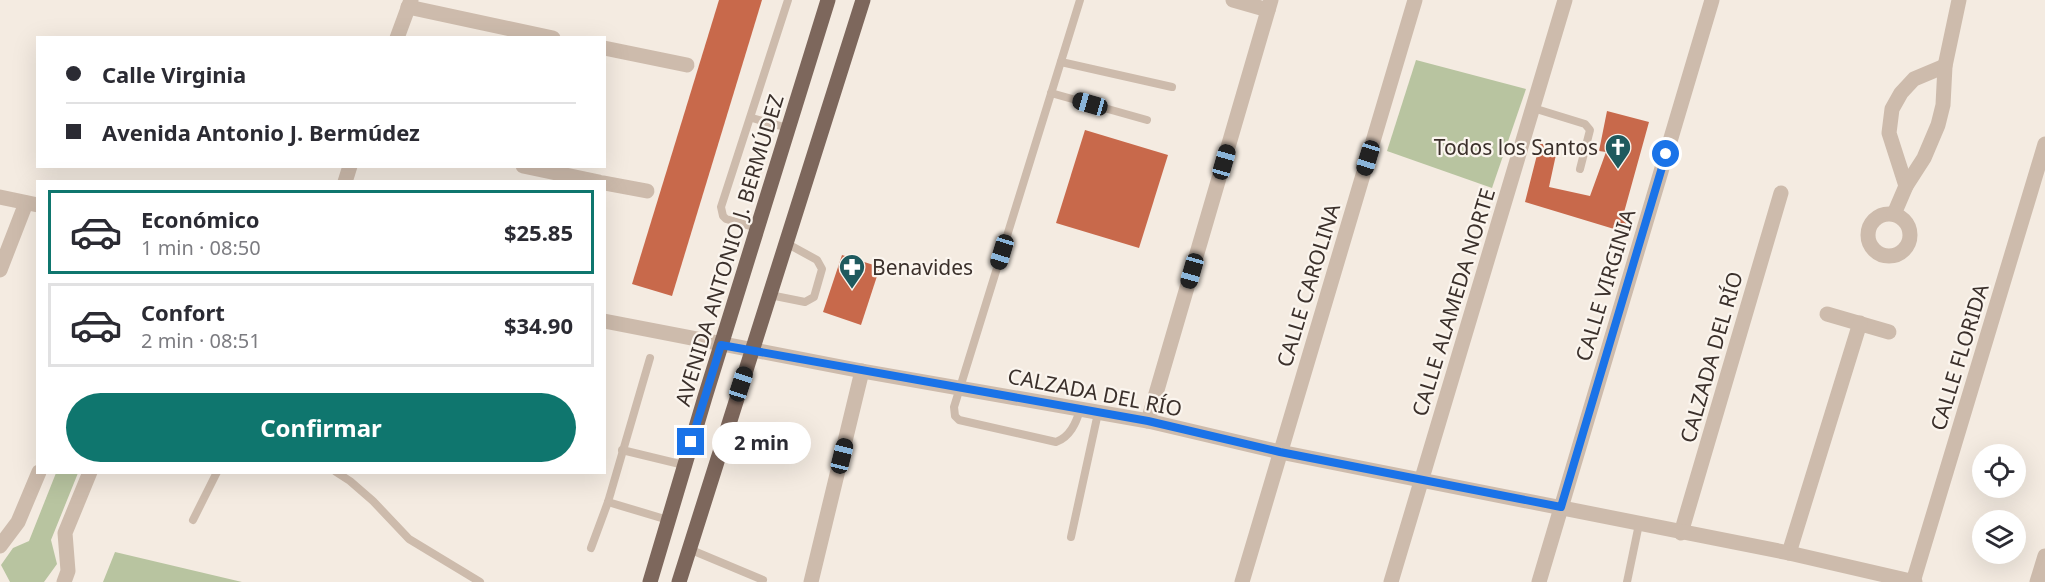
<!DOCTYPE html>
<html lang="es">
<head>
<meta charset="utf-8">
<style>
	:root { --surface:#fff; --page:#f7f7f7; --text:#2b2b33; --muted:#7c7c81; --line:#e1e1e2; --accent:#0f766e }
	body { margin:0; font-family:"Noto Sans",sans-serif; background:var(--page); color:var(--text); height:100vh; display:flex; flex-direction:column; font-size:22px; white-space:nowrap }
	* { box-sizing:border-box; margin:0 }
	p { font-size:20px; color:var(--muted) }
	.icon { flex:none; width:33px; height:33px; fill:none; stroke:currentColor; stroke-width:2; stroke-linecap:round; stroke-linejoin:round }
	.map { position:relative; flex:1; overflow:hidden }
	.sheet { position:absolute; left:36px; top:180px; width:570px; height:294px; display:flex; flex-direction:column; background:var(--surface); border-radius:0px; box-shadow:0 6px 24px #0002 }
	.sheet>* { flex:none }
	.hud { position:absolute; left:36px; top:36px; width:570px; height:132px; border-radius:0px; box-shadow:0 6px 24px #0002; display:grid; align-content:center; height:132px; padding:0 30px; background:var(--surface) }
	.fabs { position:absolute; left:1972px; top:444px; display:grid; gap:12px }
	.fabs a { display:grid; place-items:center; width:54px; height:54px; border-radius:50%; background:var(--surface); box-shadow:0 6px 24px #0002; font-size:30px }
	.end { position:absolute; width:27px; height:27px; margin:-14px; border:8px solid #1a73e8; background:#fff; box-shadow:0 0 0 3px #fff }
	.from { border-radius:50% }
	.bubble { position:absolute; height:42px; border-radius:21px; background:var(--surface); box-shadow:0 6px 24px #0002; font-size:20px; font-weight:700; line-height:42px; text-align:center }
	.car { position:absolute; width:18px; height:36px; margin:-18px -9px; border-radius:8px; box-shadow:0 0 4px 2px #0007; background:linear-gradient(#222 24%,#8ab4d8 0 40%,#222 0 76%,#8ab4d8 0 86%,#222 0) }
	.hud b { display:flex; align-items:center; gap:21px; height:57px; font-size:22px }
	.hud b+b { border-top:2px solid var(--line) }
	.hud i { width:15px; height:15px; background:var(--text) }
	ul { padding:10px 0 0; list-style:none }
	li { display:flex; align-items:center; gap:18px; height:84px; margin:0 12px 9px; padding:0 18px; border:3px solid var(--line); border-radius:0px }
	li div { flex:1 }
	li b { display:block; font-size:22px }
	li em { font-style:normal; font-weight:700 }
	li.selected { border-color:var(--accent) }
	li>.icon { width:54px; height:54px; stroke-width:1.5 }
	.button { display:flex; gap:12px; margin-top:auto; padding:12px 30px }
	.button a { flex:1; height:69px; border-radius:36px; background:var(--accent); color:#fff; font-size:24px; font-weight:700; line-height:69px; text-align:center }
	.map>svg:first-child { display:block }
	.green { fill:#b8c4a0 }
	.building { fill:#c8694b }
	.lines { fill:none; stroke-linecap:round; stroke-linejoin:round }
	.service { stroke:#cdbbac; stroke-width:8 }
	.minor { stroke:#cdbbac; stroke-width:15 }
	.tertiary { stroke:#cdbbac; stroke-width:15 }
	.primary { stroke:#7d675c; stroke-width:15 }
	.route { stroke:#1a73e8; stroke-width:8 }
	.labels { text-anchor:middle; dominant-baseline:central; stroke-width:4.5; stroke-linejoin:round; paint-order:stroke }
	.poi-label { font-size:21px; fill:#3b302b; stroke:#fbf5ee; text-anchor:end }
	.street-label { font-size:21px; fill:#3b302b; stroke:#fbf5ee }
</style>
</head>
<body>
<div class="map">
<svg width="2045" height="582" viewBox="0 0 2045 582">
	<rect width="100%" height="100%" fill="#f4ebe1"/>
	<g class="green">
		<polygon points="1416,60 1526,89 1492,188 1387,151"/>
		<polygon points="56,473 78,473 51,540 57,564 44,582 10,582 1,565 13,548 29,541"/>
		<polygon points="115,552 242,582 103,582"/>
	</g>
	<g class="building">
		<polygon points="719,0 762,0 672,296 632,284"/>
		<polygon points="1607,111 1649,122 1623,216 1628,217 1624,232 1525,202 1540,143 1557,150 1549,187 1590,196 1606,152 1599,151"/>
		<polygon points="1085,130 1168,155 1139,248 1056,223"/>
		<polygon points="842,255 880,267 861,325 823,312"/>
	</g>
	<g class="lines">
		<g class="service">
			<path d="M1080 0 954 407 955 416 959 420 1056 442C1070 437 1076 423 1080 410"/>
			<polyline points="1061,62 1172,87"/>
			<polyline points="1051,93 1147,120"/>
			<polyline points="1533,108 1585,124 1590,130 1580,169"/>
			<polyline points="752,118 788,128"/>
			<polyline points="757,228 726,219 723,216 721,207 788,0"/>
			<polyline points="770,295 805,302 814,297 822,269 817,260 786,243"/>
			<polyline points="622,450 684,465"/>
			<polyline points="336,472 350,481 373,501 409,539 480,582"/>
			<polyline points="608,502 668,520"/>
			<polyline points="193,520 217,472"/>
			<polyline points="1071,537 1098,413"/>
			<polyline points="591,548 608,502 650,358"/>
			<polyline points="689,549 763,580"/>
			<polyline points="1627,582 1639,524"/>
		</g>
		<g class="minor">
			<polyline points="1233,0 1268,10"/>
			<polyline points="408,7 553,38"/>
			<polyline points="397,38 411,0"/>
			<polyline points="604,48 687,65"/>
			<polyline points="523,166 599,182"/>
			<polyline points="345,182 350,166"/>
			<polyline points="604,183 647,191"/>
			<polyline points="1906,186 1889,133 1892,109 1901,93 1914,79 1945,66"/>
			<circle cx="1889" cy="235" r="21"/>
			<polyline points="1894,214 1906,186 1924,158 1938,125 1943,105 1945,66 1959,0"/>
			<polyline points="0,270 26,203"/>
			<polyline points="1827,314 1889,332"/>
			<polyline points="1148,421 1271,0"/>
			<polyline points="1681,533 1781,193"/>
			<polyline points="0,546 18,522 39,472"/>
			<polyline points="1789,553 1860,323"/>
			<polyline points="64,582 68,571 65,533 90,472"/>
			<polyline points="811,582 862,371"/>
			<polyline points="1242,582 1415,0"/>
			<polyline points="1391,582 1565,0"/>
			<polyline points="1539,582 1712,0"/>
			<polyline points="1913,582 2045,144"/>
			<polyline points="2037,582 2045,556"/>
		</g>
		<g class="tertiary">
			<polyline points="0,197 38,205"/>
			<polyline points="604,321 862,371 1148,421 1280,452 1789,553 1915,582"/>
		</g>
		<g class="primary">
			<polyline points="650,582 705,397 828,0"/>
			<polyline points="679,582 863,0"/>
		</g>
	</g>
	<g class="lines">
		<polyline class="route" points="691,442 721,345 1148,421 1280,452 1561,507 1666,154"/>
	</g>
	<defs>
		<g id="church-pin" transform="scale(1.35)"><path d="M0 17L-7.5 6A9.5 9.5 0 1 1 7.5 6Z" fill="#1f5a5e" stroke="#fbf5ee"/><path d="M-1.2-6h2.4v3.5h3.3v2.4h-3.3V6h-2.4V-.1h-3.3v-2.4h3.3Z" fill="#fff"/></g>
		<g id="pharmacy-pin" transform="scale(1.35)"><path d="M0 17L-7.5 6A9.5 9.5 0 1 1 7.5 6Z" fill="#1f5a5e" stroke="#fbf5ee"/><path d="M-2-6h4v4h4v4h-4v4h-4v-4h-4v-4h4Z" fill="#fff"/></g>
	</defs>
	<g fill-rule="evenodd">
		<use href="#church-pin" x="1618" y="147"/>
		<use href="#pharmacy-pin" x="852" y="267"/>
	</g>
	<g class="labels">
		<g class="poi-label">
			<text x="1598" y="147">Todos los Santos</text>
			<text x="872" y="267" text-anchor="start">Benavides</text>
		</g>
		<g class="street-label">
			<text transform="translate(729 250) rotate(-73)">AVENIDA ANTONIO J. BERMÚDEZ</text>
			<text transform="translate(1308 285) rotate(-73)">CALLE CAROLINA</text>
			<text transform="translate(1605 285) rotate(-73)">CALLE VIRGINIA</text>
			<text transform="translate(1453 302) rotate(-73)">CALLE ALAMEDA NORTE</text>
			<text transform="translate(1711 357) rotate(-74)">CALZADA DEL RÍO</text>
			<text transform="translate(1959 357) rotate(-73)">CALLE FLORIDA</text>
			<text transform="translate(1095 392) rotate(11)">CALZADA DEL RÍO</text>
		</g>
	</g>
</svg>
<div class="fabs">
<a><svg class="icon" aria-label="locate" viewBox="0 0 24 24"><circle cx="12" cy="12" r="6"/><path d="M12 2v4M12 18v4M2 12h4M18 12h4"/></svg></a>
<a><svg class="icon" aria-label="layers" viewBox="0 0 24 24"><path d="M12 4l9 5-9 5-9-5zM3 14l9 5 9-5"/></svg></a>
</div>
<i class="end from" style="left:1666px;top:154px"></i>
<i class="end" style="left:691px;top:442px"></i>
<div class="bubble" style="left:712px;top:422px;width:99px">2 min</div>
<i class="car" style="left:1090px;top:104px;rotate:286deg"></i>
<i class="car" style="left:1368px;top:158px;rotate:197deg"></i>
<i class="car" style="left:1224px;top:162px;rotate:16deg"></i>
<i class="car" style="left:1002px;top:252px;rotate:197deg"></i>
<i class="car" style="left:1192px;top:271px;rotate:196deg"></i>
<i class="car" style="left:741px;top:384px;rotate:18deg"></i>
<i class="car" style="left:842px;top:456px;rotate:14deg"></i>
<div class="hud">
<b><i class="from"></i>Calle Virginia</b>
<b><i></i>Avenida Antonio J. Bermúdez</b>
</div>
<section class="sheet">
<ul>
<li class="selected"><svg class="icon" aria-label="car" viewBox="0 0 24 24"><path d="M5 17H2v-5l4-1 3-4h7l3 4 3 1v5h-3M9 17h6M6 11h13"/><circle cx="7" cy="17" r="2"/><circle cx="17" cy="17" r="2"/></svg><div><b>Económico</b><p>1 min · 08:50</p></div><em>$25.85</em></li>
<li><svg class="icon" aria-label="car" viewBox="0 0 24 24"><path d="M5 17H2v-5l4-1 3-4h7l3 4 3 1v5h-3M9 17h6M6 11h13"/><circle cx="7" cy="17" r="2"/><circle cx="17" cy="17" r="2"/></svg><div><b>Confort</b><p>2 min · 08:51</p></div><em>$34.90</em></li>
</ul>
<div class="button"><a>Confirmar</a></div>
</section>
</div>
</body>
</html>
